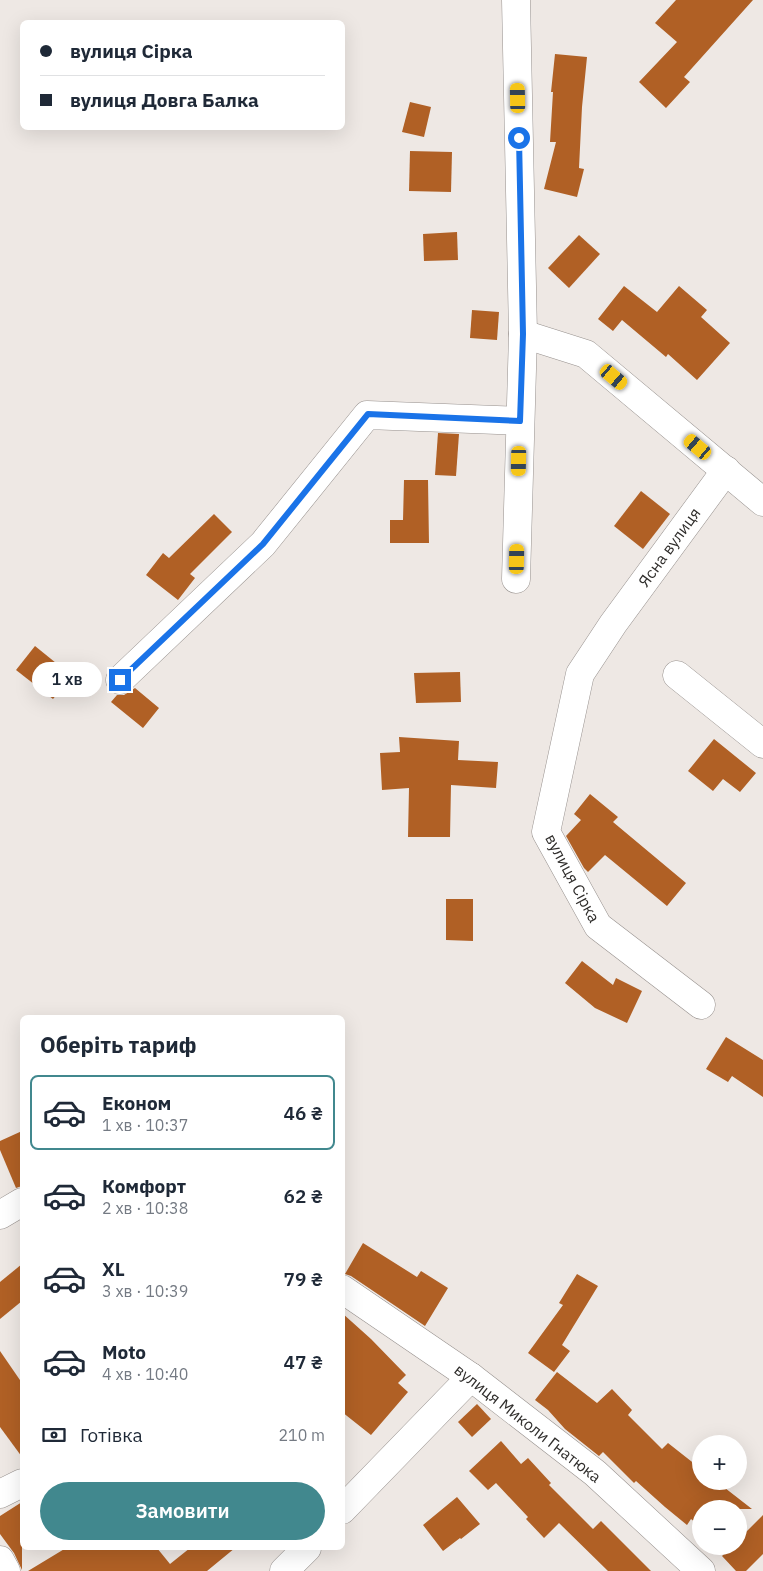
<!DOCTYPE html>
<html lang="uk">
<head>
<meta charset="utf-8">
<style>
	:root { --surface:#fff; --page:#f2f2f3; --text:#1f2937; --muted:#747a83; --line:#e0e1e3; --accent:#41888e }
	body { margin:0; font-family:"IBM Plex Sans",sans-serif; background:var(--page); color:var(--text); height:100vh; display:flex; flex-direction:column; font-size:19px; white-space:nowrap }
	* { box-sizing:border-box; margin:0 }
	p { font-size:16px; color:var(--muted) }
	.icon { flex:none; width:28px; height:28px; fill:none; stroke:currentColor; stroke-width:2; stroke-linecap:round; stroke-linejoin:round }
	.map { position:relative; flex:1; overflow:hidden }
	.drawer { position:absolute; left:20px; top:1015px; width:325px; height:535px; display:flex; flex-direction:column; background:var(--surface); border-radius:8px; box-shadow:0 5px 20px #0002 }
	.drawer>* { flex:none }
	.banner { position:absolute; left:20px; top:20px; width:325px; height:110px; border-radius:8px; box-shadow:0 5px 20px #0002; display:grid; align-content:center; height:110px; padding:0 20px; background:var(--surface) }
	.fabs { position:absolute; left:692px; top:1435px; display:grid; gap:10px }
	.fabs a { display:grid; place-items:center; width:55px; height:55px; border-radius:50%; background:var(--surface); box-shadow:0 5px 20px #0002; font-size:25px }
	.end { position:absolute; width:22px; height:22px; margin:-11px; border:6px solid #1a73e8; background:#fff; box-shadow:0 0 0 2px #fff }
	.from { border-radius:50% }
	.bubble { position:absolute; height:35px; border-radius:18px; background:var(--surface); box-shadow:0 5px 20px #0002; font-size:16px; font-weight:600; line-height:35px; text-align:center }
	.car { position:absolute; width:15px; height:30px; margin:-15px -8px; border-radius:6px; box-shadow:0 0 4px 1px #0007; background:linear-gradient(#f5c518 24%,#345 0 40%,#f5c518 0 76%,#345 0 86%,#f5c518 0) }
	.banner b { display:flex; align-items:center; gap:18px; height:48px; font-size:19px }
	.banner b+b { border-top:1px solid var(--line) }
	.banner i { width:12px; height:12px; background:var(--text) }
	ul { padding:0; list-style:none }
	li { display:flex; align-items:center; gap:15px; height:75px; margin:0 10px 8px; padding:0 10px; border:2px solid transparent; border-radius:8px }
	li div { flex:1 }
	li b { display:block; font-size:19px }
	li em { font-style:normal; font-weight:600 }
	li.current { border-color:var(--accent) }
	li>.icon { width:45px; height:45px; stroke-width:1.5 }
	h2 { padding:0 20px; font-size:22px; line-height:60px }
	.pay { display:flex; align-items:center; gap:12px; height:55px; padding:0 20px; font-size:19px }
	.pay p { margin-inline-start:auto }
	.primary-button { display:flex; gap:10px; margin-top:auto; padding:10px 20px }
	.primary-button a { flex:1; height:58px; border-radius:30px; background:var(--accent); color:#fff; font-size:20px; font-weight:600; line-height:58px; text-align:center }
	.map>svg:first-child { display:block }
	.building { fill:#b06025 }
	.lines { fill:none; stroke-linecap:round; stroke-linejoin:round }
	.minor-casing { stroke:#97918e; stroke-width:29 }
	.minor { stroke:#fff; stroke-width:28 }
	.route { stroke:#1a73e8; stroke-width:6 }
	.labels { text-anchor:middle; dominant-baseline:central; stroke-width:5; stroke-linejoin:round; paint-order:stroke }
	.street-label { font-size:16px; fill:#302e2c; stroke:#fff }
</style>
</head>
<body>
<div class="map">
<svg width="763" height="1571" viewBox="0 0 763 1571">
	<rect width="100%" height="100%" fill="#eee8e4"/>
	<g class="building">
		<polygon points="676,0 753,0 684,77 690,82 666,108 639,82 677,42 655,23"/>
		<polygon points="555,54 587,57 582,107 579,168 584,169 577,197 544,189 556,142 550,142 553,92 551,92"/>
		<polygon points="410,102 431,107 424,137 402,132"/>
		<polygon points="410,151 452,152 451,192 409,191"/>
		<polygon points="457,232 458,260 424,261 423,234"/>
		<polygon points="579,235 600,254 569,288 548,268"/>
		<polygon points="624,286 657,312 679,286 707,310 701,317 730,343 697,380 668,354 666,357 622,320 613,331 598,319"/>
		<polygon points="472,310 499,312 497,340 470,338"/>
		<polygon points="438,433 459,434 456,476 435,475"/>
		<polygon points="404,480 428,480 429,543 390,543 390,520 403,520"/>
		<polygon points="641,491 670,514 643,549 614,526"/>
		<polygon points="214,514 232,532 190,574 195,578 178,600 146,575 163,553 169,558"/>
		<polygon points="35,646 72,676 53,699 16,670"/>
		<polygon points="460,672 461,702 416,703 414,673"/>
		<polygon points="135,688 159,708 143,728 111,702 117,695 124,695"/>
		<polygon points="399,737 459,741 458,760 498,762 496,788 451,785 450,837 408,837 409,788 382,790 380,753 400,752"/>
		<polygon points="714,739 756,773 740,792 723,779 713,791 688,771"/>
		<polygon points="590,794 618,817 613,822 686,883 667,906 605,855 588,872 584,868 566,836 581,820 574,814"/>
		<polygon points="446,899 473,899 473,941 446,940"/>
		<polygon points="582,961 613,985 616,978 642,991 627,1023 595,1008 565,983"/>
		<polygon points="726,1037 763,1060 763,1097 732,1076 728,1082 706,1069"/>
		<polygon points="22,1131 22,1186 16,1188 0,1150 0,1141"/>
		<polygon points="363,1243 417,1277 421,1271 448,1288 425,1326 351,1276 345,1274"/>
		<polygon points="22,1264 22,1301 0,1319 0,1282"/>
		<polygon points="577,1274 598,1286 562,1345 570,1351 554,1372 528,1353 563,1305 559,1303"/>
		<polygon points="342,1313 371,1339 406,1375 398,1383 408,1392 371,1435 342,1412"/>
		<polygon points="0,1351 22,1383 22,1457 0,1427"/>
		<polygon points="557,1372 597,1403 612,1389 632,1410 628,1415 662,1449 668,1443 701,1469 701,1481 716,1481 752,1509 701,1509 701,1527 691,1519 687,1525 665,1507 636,1481 634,1483 603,1452 599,1456 565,1429 548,1410 535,1400"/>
		<polygon points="477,1404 491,1419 472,1437 458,1422"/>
		<polygon points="501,1441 521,1464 528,1458 551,1483 549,1485 593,1529 601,1521 651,1571 608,1571 559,1523 544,1538 526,1519 528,1517 496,1483 488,1490 469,1471"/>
		<polygon points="457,1497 480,1524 461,1539 460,1538 443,1551 423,1525"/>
		<polygon points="22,1502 22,1570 14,1553 0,1534 0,1516"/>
		<polygon points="763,1515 763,1554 746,1571 736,1571 722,1556 732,1546 739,1546 739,1539"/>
		<polygon points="66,1548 157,1548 170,1564 190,1548 235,1548 207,1571 28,1571"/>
	</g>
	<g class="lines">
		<g class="minor-casing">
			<g id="minor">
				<polyline points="516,0 523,334 516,579"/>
				<polyline points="523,334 586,354 763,502"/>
				<polyline points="677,675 763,744"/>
				<polyline points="120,680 263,544 367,415 520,421"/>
				<polyline points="701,1005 598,926 546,832 580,674 613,624 726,470"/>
				<polyline points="0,1215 22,1202"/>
				<polyline points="342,1289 471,1377 595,1473 701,1571"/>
				<polyline points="0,1494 22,1483"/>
				<polyline points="342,1510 471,1377"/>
				<polyline points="0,1560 6,1571"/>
				<polyline points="284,1571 307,1548"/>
			</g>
		</g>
		<use href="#minor" class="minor"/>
	</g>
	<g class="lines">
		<polyline class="route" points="120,680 263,544 368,414 520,421 523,334 519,138"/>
	</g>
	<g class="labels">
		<g class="street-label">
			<text transform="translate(669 547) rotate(-54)">Ясна вулиця</text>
			<text transform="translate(573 878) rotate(62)">вулиця Сірка</text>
			<text transform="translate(528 1423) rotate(38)">вулиця Миколи Гнатюка</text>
		</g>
	</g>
</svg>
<div class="fabs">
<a>+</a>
<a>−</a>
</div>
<i class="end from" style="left:519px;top:138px"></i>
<i class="end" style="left:120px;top:680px"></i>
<div class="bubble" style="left:32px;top:662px;width:70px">1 хв</div>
<i class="car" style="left:518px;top:98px;rotate:359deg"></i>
<i class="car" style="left:614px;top:377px;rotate:130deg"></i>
<i class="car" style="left:698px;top:447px;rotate:310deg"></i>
<i class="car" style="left:519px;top:461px;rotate:181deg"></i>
<i class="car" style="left:517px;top:559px;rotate:1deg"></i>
<div class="banner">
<b><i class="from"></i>вулиця Сірка</b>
<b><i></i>вулиця Довга Балка</b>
</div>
<section class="drawer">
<h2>Оберіть тариф</h2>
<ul>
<li class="current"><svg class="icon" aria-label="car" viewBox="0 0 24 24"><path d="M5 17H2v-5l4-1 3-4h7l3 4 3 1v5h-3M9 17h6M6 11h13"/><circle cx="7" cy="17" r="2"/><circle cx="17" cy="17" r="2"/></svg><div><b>Економ</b><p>1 хв · 10:37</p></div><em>46 ₴</em></li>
<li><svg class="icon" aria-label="car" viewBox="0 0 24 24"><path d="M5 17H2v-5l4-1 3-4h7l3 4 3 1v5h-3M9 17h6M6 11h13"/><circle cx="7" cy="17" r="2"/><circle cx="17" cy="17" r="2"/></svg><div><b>Комфорт</b><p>2 хв · 10:38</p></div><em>62 ₴</em></li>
<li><svg class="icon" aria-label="car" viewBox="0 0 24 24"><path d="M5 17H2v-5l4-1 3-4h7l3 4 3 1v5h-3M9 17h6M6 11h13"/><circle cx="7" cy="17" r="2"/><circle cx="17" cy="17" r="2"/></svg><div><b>XL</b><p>3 хв · 10:39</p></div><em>79 ₴</em></li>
<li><svg class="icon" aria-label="car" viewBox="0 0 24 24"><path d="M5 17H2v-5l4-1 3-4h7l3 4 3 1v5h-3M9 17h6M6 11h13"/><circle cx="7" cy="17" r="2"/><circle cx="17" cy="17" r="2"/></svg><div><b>Moto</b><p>4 хв · 10:40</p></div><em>47 ₴</em></li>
</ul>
<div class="pay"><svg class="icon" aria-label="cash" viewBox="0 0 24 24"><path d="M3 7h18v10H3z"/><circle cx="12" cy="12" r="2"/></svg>Готівка<p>210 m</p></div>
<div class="primary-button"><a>Замовити</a></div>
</section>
</div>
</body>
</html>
